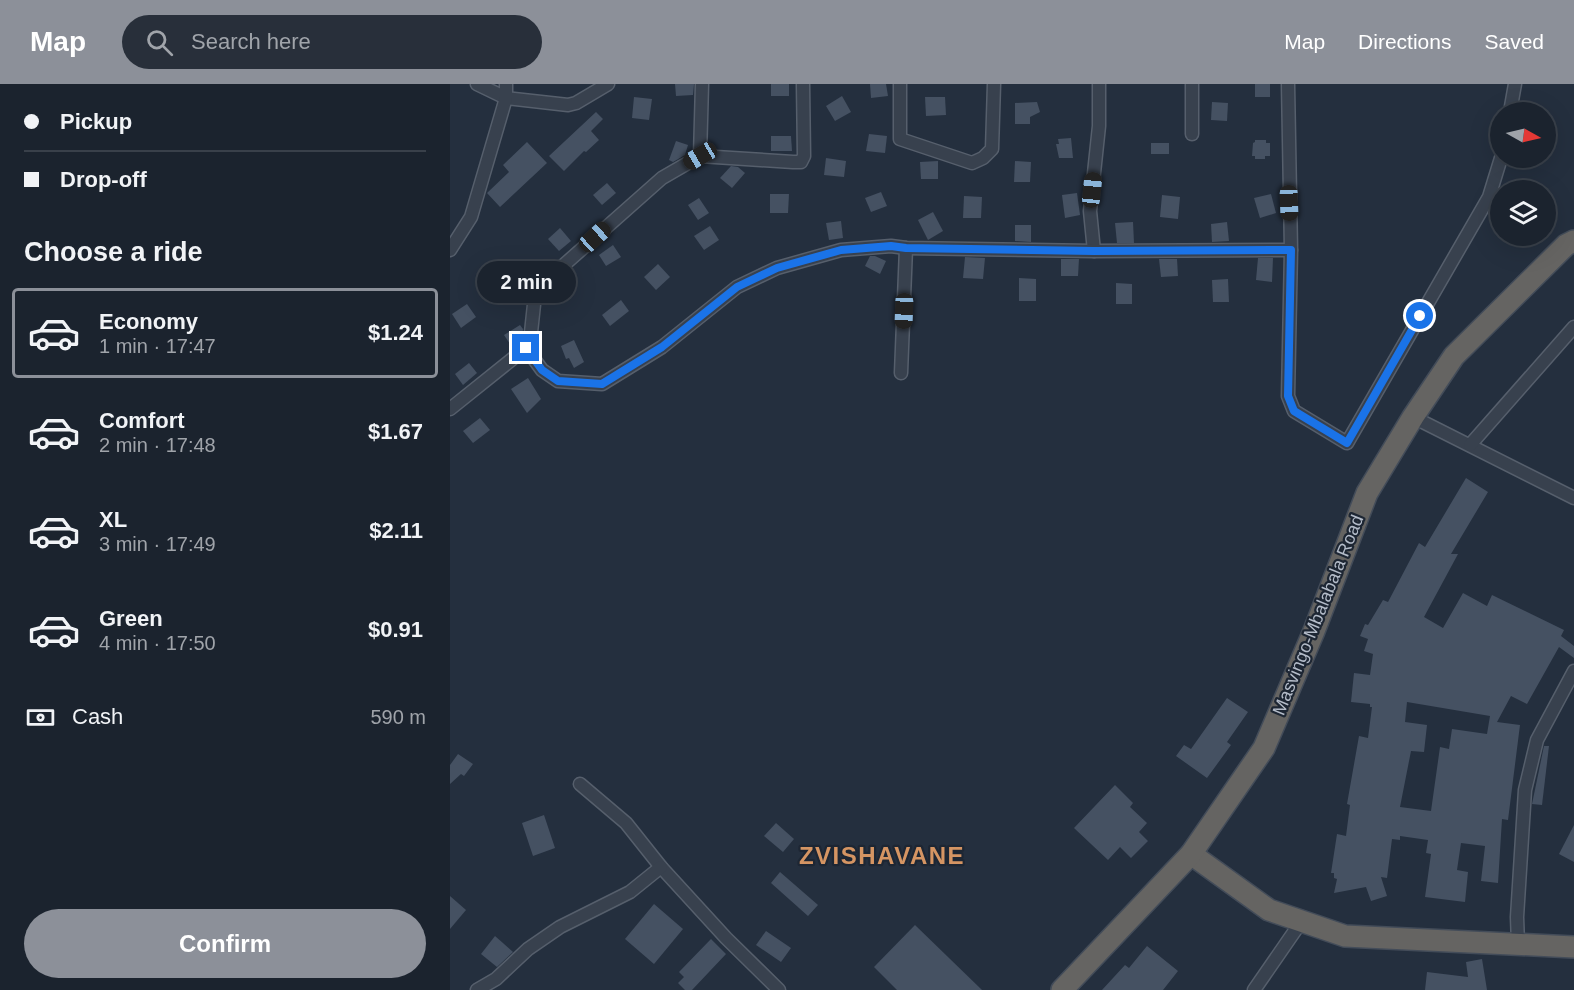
<!DOCTYPE html>
<html lang="en">
<head>
<meta charset="utf-8">
<style>
	:root { --surface:#1b232e; --page:#282f3a; --text:#f1f3f6; --muted:#a0a4aa; --line:#39404a; --accent:#8c9099 }
	body { margin:0; font-family:Helvetica,sans-serif; background:var(--page); color:var(--text); height:100vh; display:flex; flex-direction:column; font-size:22px; white-space:nowrap }
	* { box-sizing:border-box; margin:0 }
	p { font-size:20px; color:var(--muted) }
	.icon { flex:none; width:33px; height:33px; fill:none; stroke:currentColor; stroke-width:2; stroke-linecap:round; stroke-linejoin:round }
	.map { position:relative; flex:1; overflow:hidden }
	.sheet { display:flex; flex-direction:column; background:var(--surface); width:450px }
	.sheet>* { flex:none }
	.guide { display:grid; align-content:center; height:132px; padding:0 24px; background:var(--surface) }
	.needle { width:39px; rotate:98deg }
	.controls { position:absolute; left:1040px; top:18px; display:grid; gap:12px }
	.controls a { display:grid; place-items:center; width:66px; height:66px; border-radius:50%; background:var(--surface); box-shadow:0 6px 24px #0002,0 0 0 2px var(--line); font-size:30px }
	.end { position:absolute; width:27px; height:27px; margin:-14px; border:8px solid #1a73e8; background:#fff; box-shadow:0 0 0 3px #fff }
	.from { border-radius:50% }
	.bubble { position:absolute; height:42px; border-radius:21px; background:var(--surface); box-shadow:0 6px 24px #0002,0 0 0 2px var(--line); font-size:20px; font-weight:700; line-height:42px; text-align:center }
	.car { position:absolute; width:18px; height:36px; margin:-18px -9px; border-radius:8px; box-shadow:0 0 4px 2px #0007; background:linear-gradient(#222 24%,#8ab4d8 0 40%,#222 0 76%,#8ab4d8 0 86%,#222 0) }
	.guide b { display:flex; align-items:center; gap:21px; height:57px; font-size:22px }
	.guide b+b { border-top:2px solid var(--line) }
	.guide i { width:15px; height:15px; background:var(--text) }
	ul { padding:0; list-style:none }
	li { display:flex; align-items:center; gap:18px; height:90px; margin:0 12px 9px; padding:0 12px; border:3px solid transparent; border-radius:6px }
	li div { flex:1 }
	li b { display:block; font-size:22px }
	li em { font-style:normal; font-weight:700 }
	li.selected { border-color:var(--accent) }
	li>.icon { width:54px; height:54px; stroke-width:1.5 }
	h2 { padding:0 24px; font-size:27px; line-height:72px }
	.pay { display:flex; align-items:center; gap:15px; height:66px; padding:0 24px; font-size:22px }
	.pay p { margin-inline-start:auto }
	.primary-button { display:flex; gap:12px; margin-top:auto; padding:12px 24px }
	.primary-button a { flex:1; height:69px; border-radius:36px; background:var(--accent); color:#fff; font-size:24px; font-weight:700; line-height:69px; text-align:center }
	header { display:flex; align-items:center; gap:36px; box-sizing:border-box; height:84px; padding:0 30px; background:var(--accent); color:#fff }
	header strong { font-size:28px }
	nav { display:flex; gap:33px; margin-inline-start:auto; font-size:21px }
	.search { width:420px; height:54px; background:var(--page); display:flex; align-items:center; gap:15px; box-sizing:border-box; padding:0 21px; border-radius:33px; color:var(--muted); font-size:22px }
	main { display:flex; flex:1; min-height:0 }
	.map>svg:first-child { display:block }
	.building { fill:#455162; fill-rule:evenodd }
	.lines { fill:none; stroke-linecap:round; stroke-linejoin:round }
	.minor-casing { stroke:#565f6c; stroke-width:15 }
	.trunk-casing { stroke:#434c59; stroke-width:24 }
	.minor { stroke:#38414e; stroke-width:12 }
	.trunk { stroke:#656462; stroke-width:21 }
	.route { stroke:#1a73e8; stroke-width:8 }
	.labels { text-anchor:middle; dominant-baseline:central; stroke-width:4.5; stroke-linejoin:round; paint-order:stroke }
	.street-label { font-size:18px; fill:#b4bcc9; stroke:#1d2633 }
	.district-label { font-size:24px; font-weight:bold; letter-spacing:1.5px; fill:#d59563; stroke:#1d2633 }
</style>
</head>
<body>
<header>
<strong>Map</strong>
<div class="search"><svg class="icon" aria-label="search" viewBox="0 0 24 24"><circle cx="10" cy="10" r="6"/><path d="M15 15l6 6"/></svg>Search here</div>
<nav><a>Map</a><a>Directions</a><a>Saved</a></nav>
</header>
<main>
<section class="sheet">
<div class="guide">
<b><i class="from"></i>Pickup</b>
<b><i></i>Drop-off</b>
</div>
<h2>Choose a ride</h2>
<ul>
<li class="selected"><svg class="icon" aria-label="car" viewBox="0 0 24 24"><path d="M5 17H2v-5l4-1 3-4h7l3 4 3 1v5h-3M9 17h6M6 11h13"/><circle cx="7" cy="17" r="2"/><circle cx="17" cy="17" r="2"/></svg><div><b>Economy</b><p>1 min · 17:47</p></div><em>$1.24</em></li>
<li><svg class="icon" aria-label="car" viewBox="0 0 24 24"><path d="M5 17H2v-5l4-1 3-4h7l3 4 3 1v5h-3M9 17h6M6 11h13"/><circle cx="7" cy="17" r="2"/><circle cx="17" cy="17" r="2"/></svg><div><b>Comfort</b><p>2 min · 17:48</p></div><em>$1.67</em></li>
<li><svg class="icon" aria-label="car" viewBox="0 0 24 24"><path d="M5 17H2v-5l4-1 3-4h7l3 4 3 1v5h-3M9 17h6M6 11h13"/><circle cx="7" cy="17" r="2"/><circle cx="17" cy="17" r="2"/></svg><div><b>XL</b><p>3 min · 17:49</p></div><em>$2.11</em></li>
<li><svg class="icon" aria-label="car" viewBox="0 0 24 24"><path d="M5 17H2v-5l4-1 3-4h7l3 4 3 1v5h-3M9 17h6M6 11h13"/><circle cx="7" cy="17" r="2"/><circle cx="17" cy="17" r="2"/></svg><div><b>Green</b><p>4 min · 17:50</p></div><em>$0.91</em></li>
</ul>
<div class="pay"><svg class="icon" aria-label="cash" viewBox="0 0 24 24"><path d="M3 7h18v10H3z"/><circle cx="12" cy="12" r="2"/></svg>Cash<p>590 m</p></div>
<div class="primary-button"><a>Confirm</a></div>
</section>
<div class="map">
<svg width="1124" height="906" viewBox="0 0 1124 906">
	<rect width="100%" height="100%" fill="#242f3e"/>
	<g class="building">
		<polygon points="225,0 244,0 243,11 226,12"/>
		<rect x="321" y="0" width="18" height="12"/>
		<polygon points="420,0 436,0 438,12 421,14"/>
		<rect x="805" y="0" width="15" height="13"/>
		<polygon points="392,12 401,28 385,37 376,22"/>
		<polygon points="184,13 202,15 199,36 182,34"/>
		<polygon points="475,13 495,13 496,31 476,32"/>
		<polygon points="587,18 590,28 580,33 580,40 565,40 565,19"/>
		<polygon points="762,18 778,19 777,37 761,36"/>
		<polygon points="146,28 153,35 141,47 149,56 136,68 134,67 114,87 99,72"/>
		<polygon points="419,50 437,52 435,69 416,67"/>
		<polygon points="321,52 341,52 342,67 321,67"/>
		<polygon points="621,54 623,74 609,74 606,60 609,60 608,55"/>
		<polygon points="805,56 816,56 816,59 820,59 820,72 815,72 815,75 805,75 805,72 802,72 803,59 805,58"/>
		<polygon points="226,57 238,61 235,71 223,78 219,76"/>
		<polygon points="77,58 97,79 50,123 37,109 59,88 53,81"/>
		<rect x="701" y="59" width="18" height="11"/>
		<polygon points="376,74 396,77 394,93 374,91"/>
		<polygon points="488,77 488,95 471,95 470,78"/>
		<polygon points="565,77 581,78 580,98 564,98"/>
		<polygon points="281,82 288,83 295,89 282,104 270,94"/>
		<polygon points="157,99 166,109 152,121 143,111"/>
		<polygon points="431,108 437,122 421,128 415,114"/>
		<polygon points="627,109 630,131 615,134 612,111"/>
		<polygon points="320,110 339,110 338,129 320,129"/>
		<polygon points="821,110 826,129 810,134 804,114"/>
		<polygon points="712,111 730,113 728,135 710,133"/>
		<polygon points="514,112 532,113 531,134 513,134"/>
		<polygon points="249,114 259,129 248,136 238,121"/>
		<polygon points="483,128 493,147 478,156 468,136"/>
		<polygon points="391,137 393,154 379,156 376,139"/>
		<polygon points="683,138 684,159 667,159 665,139"/>
		<polygon points="777,138 779,157 762,158 761,140"/>
		<polygon points="565,141 581,141 581,158 565,157"/>
		<polygon points="260,142 269,156 254,166 244,152"/>
		<polygon points="110,144 121,157 109,167 98,155"/>
		<polygon points="163,161 171,173 156,182 149,171"/>
		<polygon points="420,172 425,172 436,177 430,190 415,182"/>
		<polygon points="515,173 535,174 533,195 513,194"/>
		<polygon points="808,174 823,174 822,198 806,196"/>
		<polygon points="611,175 629,175 628,192 611,192"/>
		<polygon points="709,175 727,175 728,192 711,193"/>
		<polygon points="208,180 220,193 206,206 194,193"/>
		<polygon points="69,185 79,197 64,209 54,197"/>
		<polygon points="569,194 586,195 586,217 569,217"/>
		<polygon points="778,195 779,218 763,218 762,196"/>
		<polygon points="666,199 682,200 682,220 666,220"/>
		<polygon points="171,216 179,227 160,242 152,231"/>
		<polygon points="17,220 26,233 11,244 2,230"/>
		<polygon points="70,241 73,245 72,255 62,263 54,251"/>
		<polygon points="124,256 134,278 124,284 119,274 116,275 111,262"/>
		<polygon points="19,279 27,289 13,301 5,290"/>
		<polygon points="78,294 91,315 77,329 61,305"/>
		<polygon points="30,334 40,346 23,359 13,347"/>
		<path d="M1016 394 1038 408 1001 470H1008L974 533 993 544 1013 509 1037 522 1042 511 1114 546 1111 552 1124 562V574L1109 563 1077 620 1061 612 1047 638 1070 641 1058 736 1052 735 1048 799 1031 797 1035 762 1011 759 1007 786 1018 788 1015 818 975 813 981 770 976 769 978 756 950 752V756L942 755 937 794 931 793 937 812 921 817 916 803 884 809 887 795 884 794V789H881L887 750 896 752 900 721 897 720 909 652 918 654 922 623H920V620L901 618 904 589 920 591 923 570 914 567 918 555 910 552 915 540 918 541 933 516 938 518 969 459 975 463ZM957 618 1040 632 1037 650 1002 645 999 665 990 663 981 727 950 723 961 667 974 668 977 641 955 638Z"/>
		<polygon points="777,614 798,628 777,658 781,661 757,694 726,672 734,661 741,665"/>
		<polygon points="1094,662 1099,662 1092,721 1082,720"/>
		<polygon points="8,670 23,680 14,692 11,690 0,700 0,681"/>
		<polygon points="665,701 683,719 680,723 697,739 689,748 698,757 681,774 670,763 658,776 624,744"/>
		<polygon points="94,731 105,764 83,772 72,739"/>
		<polygon points="326,739 344,755 333,768 314,752"/>
		<polygon points="1124,741 1124,778 1109,770"/>
		<polygon points="330,788 368,821 358,832 321,799"/>
		<polygon points="0,812 16,826 0,845"/>
		<polygon points="204,820 233,845 204,880 175,855"/>
		<polygon points="465,841 532,906 447,906 424,883"/>
		<polygon points="316,847 341,864 331,878 306,861"/>
		<polygon points="45,852 63,868 47,883 31,870"/>
		<polygon points="261,855 276,870 242,906 235,906 228,899 234,893 229,888"/>
		<polygon points="697,862 728,887 713,906 652,906 675,881 679,884"/>
		<polygon points="1032,875 1037,906 975,906 977,888 1018,893 1016,878"/>
	</g>
	<g class="lines">
		<g class="minor-casing">
			<g id="minor">
				<polyline points="27,0 56,14 118,21 126,19 158,0"/>
				<polyline points="252,0 250,72 343,78 351,78 354,72 353,0"/>
				<polyline points="450,0 450,55 522,79 533,74 542,65 544,0"/>
				<polyline points="838,0 841,166 838,312 844,327 897,359 1039,113 1051,74"/>
				<polyline points="1060,28 1065,0"/>
				<polyline points="742,50 742,0"/>
				<polyline points="0,166 21,133 56,14 56,0"/>
				<polyline points="644,167 640,127 649,42 649,0"/>
				<polyline points="76,264 92,286 108,297 152,300 212,263 287,203 327,184 391,166 441,162 456,164 644,167 841,166"/>
				<polyline points="451,289 456,164"/>
				<polyline points="0,325 76,264 80,258 85,211 89,203 212,94 250,72"/>
				<polyline points="963,333 1124,414"/>
				<polyline points="1020,361 1124,243"/>
				<polyline points="130,700 176,739 211,783 276,854 329,906"/>
				<polyline points="1068,860 1067,833 1075,706 1087,656 1124,587"/>
				<polyline points="27,906 46,895 78,865 110,843 180,808 211,783"/>
				<polyline points="804,906 851,838"/>
			</g>
		</g>
		<g class="trunk-casing">
			<g id="trunk">
				<polyline points="741,770 819,826 895,852 1124,863"/>
				<polyline points="612,906 741,770 814,664 864,547 917,409 963,333 1004,272 1116,161 1124,157"/>
			</g>
		</g>
		<use href="#minor" class="minor"/>
		<use href="#trunk" class="trunk"/>
	</g>
	<g class="lines">
		<polyline class="route" points="76,264 92,286 108,297 152,300 212,263 287,203 327,184 391,166 441,162 456,164 644,167 841,166 838,312 844,327 897,359 970,232"/>
	</g>
	<g class="labels">
		<g class="street-label">
			<text transform="translate(868 531) rotate(-68)">Masvingo-Mbalabala Road</text>
		</g>
		<g class="district-label">
			<text x="432" y="771">ZVISHAVANE</text>
		</g>
	</g>
</svg>
<div class="controls">
<a><svg class="needle" viewBox="-14 -14 28 28"><path d="M0-13l5 13h-10z" fill="#e53935"/><path d="M0 13l5-13h-10z" fill="#a0a4aa"/></svg></a>
<a><svg class="icon" aria-label="layers" viewBox="0 0 24 24"><path d="M12 4l9 5-9 5-9-5zM3 14l9 5 9-5"/></svg></a>
</div>
<i class="end from" style="left:970px;top:232px"></i>
<i class="end" style="left:76px;top:264px"></i>
<div class="bubble" style="left:27px;top:177px;width:99px">2 min</div>
<i class="car" style="left:250px;top:72px;rotate:240deg"></i>
<i class="car" style="left:642px;top:106px;rotate:6deg"></i>
<i class="car" style="left:839px;top:119px;rotate:178deg"></i>
<i class="car" style="left:145px;top:153px;rotate:48deg"></i>
<i class="car" style="left:454px;top:227px;rotate:182deg"></i>
</div>
</main>
</body>
</html>
